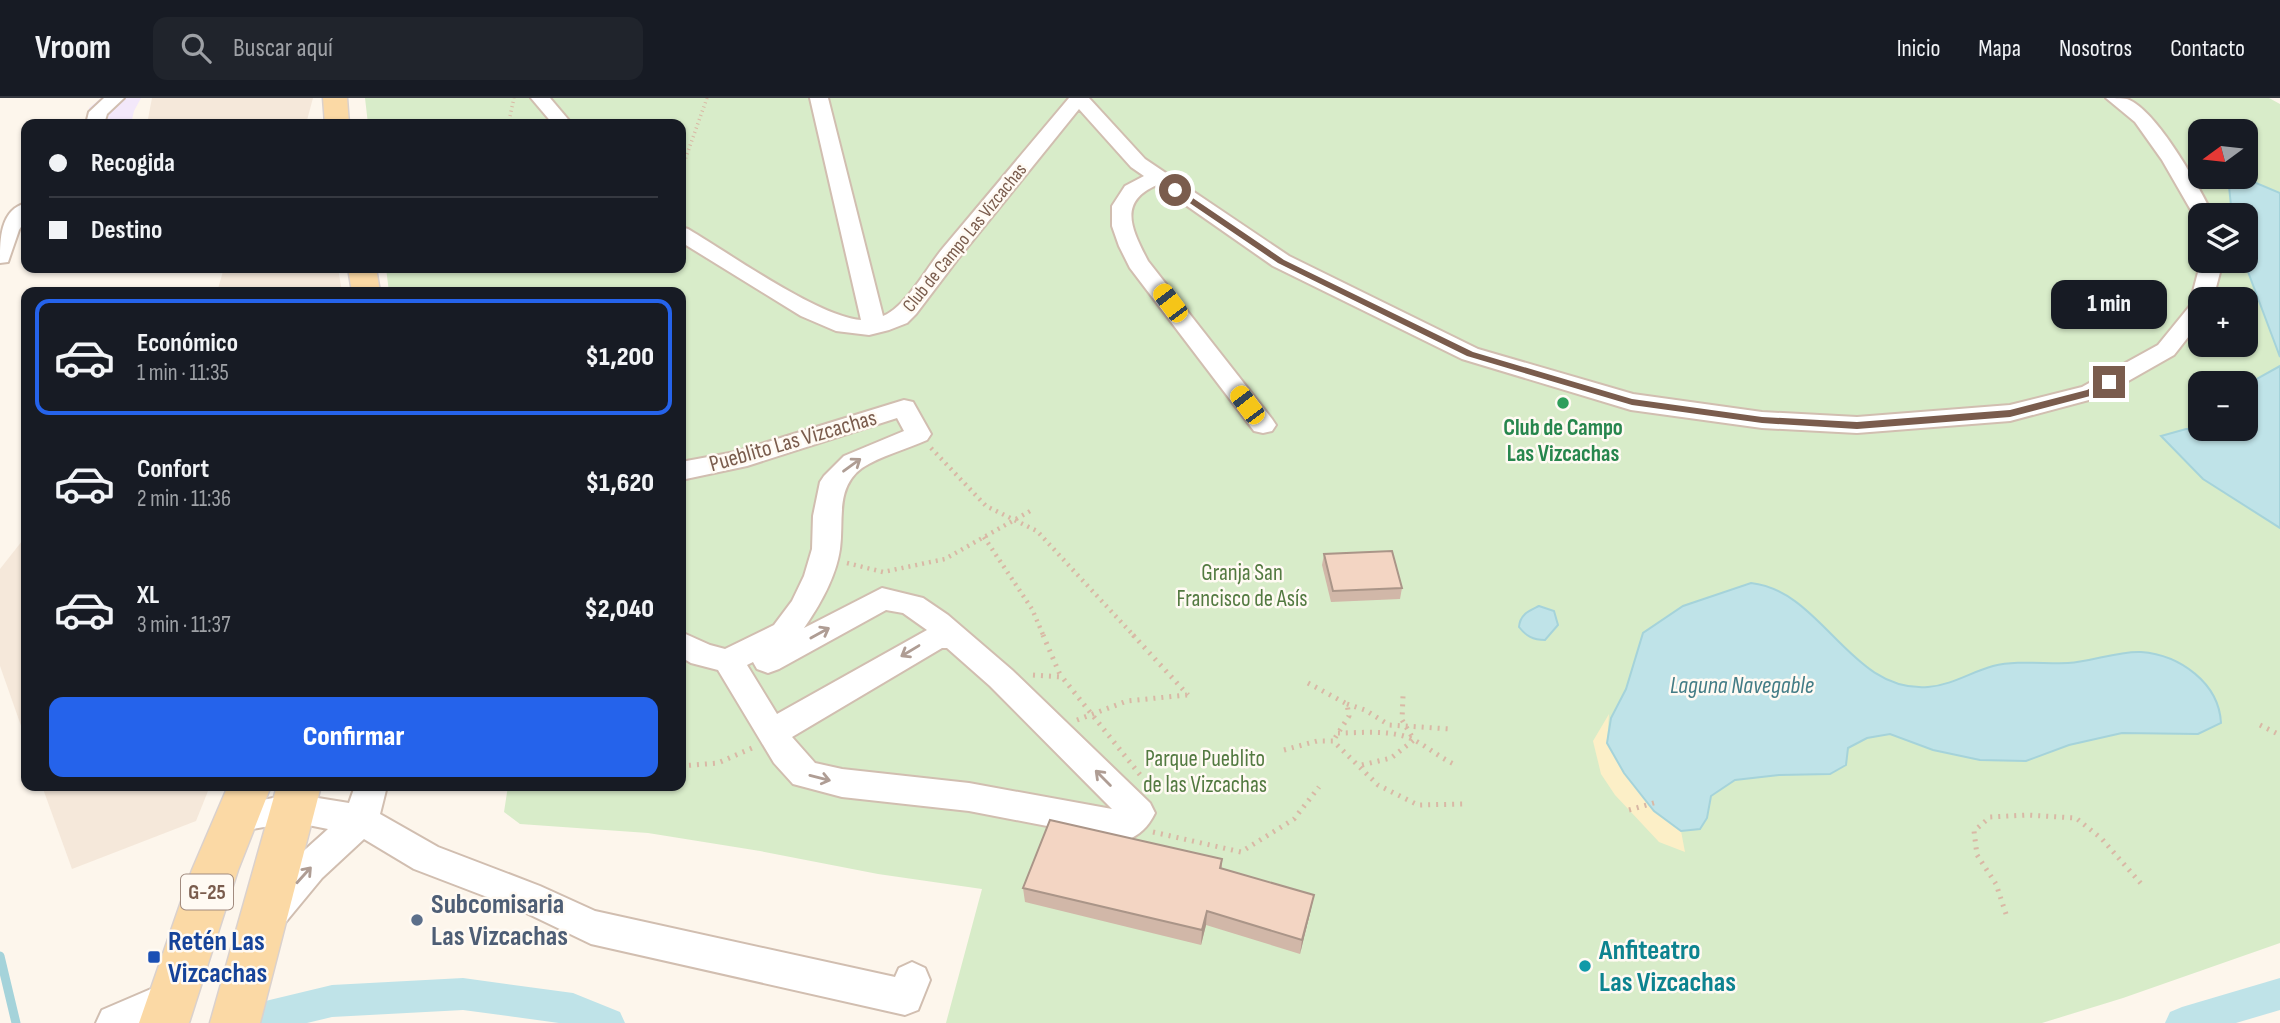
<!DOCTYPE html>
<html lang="es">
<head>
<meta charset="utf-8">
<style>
	:root { --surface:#171b24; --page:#20242c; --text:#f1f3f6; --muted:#9ea1a6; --line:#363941; --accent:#2563eb }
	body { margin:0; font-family:"Sofia Sans Condensed",sans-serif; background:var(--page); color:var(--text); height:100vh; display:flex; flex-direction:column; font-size:26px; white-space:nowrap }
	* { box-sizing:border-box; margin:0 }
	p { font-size:23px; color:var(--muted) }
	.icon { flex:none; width:38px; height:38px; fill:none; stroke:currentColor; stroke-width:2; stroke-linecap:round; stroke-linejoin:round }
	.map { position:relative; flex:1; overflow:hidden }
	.drawer { position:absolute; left:21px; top:189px; width:665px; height:504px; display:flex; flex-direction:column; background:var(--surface); border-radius:14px; box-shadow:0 2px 5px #0004 }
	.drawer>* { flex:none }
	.guide { position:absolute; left:21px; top:21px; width:665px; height:154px; border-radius:14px; box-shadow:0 2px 5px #0004; display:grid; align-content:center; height:154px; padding:0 28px; background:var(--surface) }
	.needle { width:46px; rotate:255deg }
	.buttons { position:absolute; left:2188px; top:21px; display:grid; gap:14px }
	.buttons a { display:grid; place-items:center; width:70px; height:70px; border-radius:14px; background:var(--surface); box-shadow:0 2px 5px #0004; font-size:35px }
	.end { position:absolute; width:32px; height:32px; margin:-16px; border:9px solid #7a5c4d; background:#fff; box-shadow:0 0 0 4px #fff }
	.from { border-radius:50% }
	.bubble { position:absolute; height:49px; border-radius:14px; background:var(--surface); box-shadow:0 2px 5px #0004; font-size:23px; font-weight:800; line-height:49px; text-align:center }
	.car { position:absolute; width:21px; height:42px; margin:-21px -10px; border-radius:9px; box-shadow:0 0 5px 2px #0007; background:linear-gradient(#f5c518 24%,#345 0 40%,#f5c518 0 76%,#345 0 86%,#f5c518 0) }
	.guide b { display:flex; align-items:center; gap:24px; height:66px; font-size:26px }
	.guide b+b { border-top:2px solid var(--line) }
	.guide i { width:18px; height:18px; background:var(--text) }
	ul { padding:12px 0 0; list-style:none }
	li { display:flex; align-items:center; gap:21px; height:116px; margin:0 14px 10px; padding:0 14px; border:4px solid transparent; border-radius:14px }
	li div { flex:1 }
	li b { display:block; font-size:26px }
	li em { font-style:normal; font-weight:800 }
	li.current { border-color:var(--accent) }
	li>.icon { width:63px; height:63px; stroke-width:1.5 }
	.cta { display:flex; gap:14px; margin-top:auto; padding:14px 28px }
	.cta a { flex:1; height:80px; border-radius:14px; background:var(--accent); color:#fff; font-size:28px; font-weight:800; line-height:80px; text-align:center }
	header { display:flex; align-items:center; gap:42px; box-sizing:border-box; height:98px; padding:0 35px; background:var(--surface); border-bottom:2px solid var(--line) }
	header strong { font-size:33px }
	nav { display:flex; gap:38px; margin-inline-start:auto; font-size:24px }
	.search { width:490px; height:63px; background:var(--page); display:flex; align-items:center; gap:18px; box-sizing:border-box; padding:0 24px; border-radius:14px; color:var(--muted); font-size:26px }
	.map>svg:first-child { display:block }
	.residential { fill:#f5e8da }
	.education { fill:#f3e8fa }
	.green { fill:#d8ecc9; fill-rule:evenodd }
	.sand { fill:#fcefc7 }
	.water { fill:#bfe3e8; stroke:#a5d3da; stroke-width:2 }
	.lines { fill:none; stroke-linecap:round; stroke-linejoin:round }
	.stream { stroke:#a5d3da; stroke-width:9 }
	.canal { fill:#bfe3e8; fill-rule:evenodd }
	.minor-casing { stroke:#d1beb0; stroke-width:4 }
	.major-casing { stroke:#dad1cd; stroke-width:3 }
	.path-far2 { stroke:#d9b8a5; stroke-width:3.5; stroke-dasharray:1 3.5; stroke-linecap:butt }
	.path-far1 { stroke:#d9b8a5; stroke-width:4.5; stroke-dasharray:2 5; stroke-linecap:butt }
	.path { stroke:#d9b8a5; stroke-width:5; stroke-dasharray:2 6; stroke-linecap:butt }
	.minor { fill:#fff; fill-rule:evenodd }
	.major { fill:#fbd9a5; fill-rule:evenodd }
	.wall { fill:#d1b7a8 }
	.shaded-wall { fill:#aa9588 }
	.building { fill:#f3d5c3; stroke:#aa9588; stroke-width:2 }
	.oneway { stroke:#af9d94 }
	.route { fill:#7a5c4d }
	.leisure-dot { fill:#2e9e5b; stroke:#fffaf3; stroke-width:2.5 }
	.service-dot { fill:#5c6f8a; stroke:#fffaf3; stroke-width:2.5 }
	.transit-dot { fill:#1a4fb4; stroke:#fffaf3; stroke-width:2.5 }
	.culture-dot { fill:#0f9aa8; stroke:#fffaf3; stroke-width:2.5 }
	.labels { text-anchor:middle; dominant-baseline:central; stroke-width:5; stroke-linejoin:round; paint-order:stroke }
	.far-street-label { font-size:19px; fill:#7a5c4d; stroke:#fffaf3 }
	.shield { fill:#fffaf3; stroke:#a28b7f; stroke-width:2 }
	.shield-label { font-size:21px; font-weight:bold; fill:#7a5c4d }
	.leisure-label { font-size:23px; font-weight:bold; fill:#27864d; stroke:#fffaf3 }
	.street-label { font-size:23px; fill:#7a5c4d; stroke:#fffaf3 }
	.park-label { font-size:23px; fill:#537a41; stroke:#fffaf3 }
	.water-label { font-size:24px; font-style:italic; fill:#437c86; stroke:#fffaf3 }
	.near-service-label { font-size:28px; font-weight:bold; fill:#4e5e75; stroke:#fffaf3; text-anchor:start }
	.near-transit-label { font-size:28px; font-weight:bold; fill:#164399; stroke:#fffaf3; text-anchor:start }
	.near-culture-label { font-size:28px; font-weight:bold; fill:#0d838f; stroke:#fffaf3; text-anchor:start }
</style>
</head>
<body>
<header>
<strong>Vroom</strong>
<div class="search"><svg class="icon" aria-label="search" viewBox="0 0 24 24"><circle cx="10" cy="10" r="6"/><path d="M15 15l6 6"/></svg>Buscar aquí</div>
<nav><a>Inicio</a><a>Mapa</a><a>Nosotros</a><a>Contacto</a></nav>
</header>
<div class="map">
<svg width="2280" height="925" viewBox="0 0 2280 925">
	<rect width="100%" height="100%" fill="#fdf6ec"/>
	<g class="residential">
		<polygon points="152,0 313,0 306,26 147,26"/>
		<polygon points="224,170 338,170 342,194 217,194"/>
		<polygon points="26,438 26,642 0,568 0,471"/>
		<polygon points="42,688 210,688 196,723 72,771"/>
	</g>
	<polygon class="education" points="101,0 141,0 134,13 131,26 90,26 89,10"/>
	<path class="green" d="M365 0H2269L2280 6V845L2123 900 2042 925H946L982 791 878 776 760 753 648 735 520 726 504 714 508 688H681V194H389L386 170H681V26H368ZM2200 33H2245V79H2200ZM2200 117H2245V163H2200ZM2200 201H2245V247H2200ZM2200 285H2245V331H2200Z"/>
	<polygon class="sand" points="1609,616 1607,645 1624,675 1654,713 1681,733 1685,754 1659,744 1615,697 1601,676 1593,643"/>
	<g class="water">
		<polygon points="2228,79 2242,79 2280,95 2280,259 2244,163 2245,117 2232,117"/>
		<polygon points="2280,268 2280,430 2203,381 2161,338 2186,331 2245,331 2245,325 2254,322 2246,287"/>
		<path d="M1751 485C1823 493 1850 595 1928 589 1952 587 1971 574 1993 568 2017 562 2044 566 2068 565 2092 564 2116 553 2141 554 2180 557 2219 585 2221 625L2198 636 2122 635 2069 647 2026 663 1980 662 1933 652 1890 636 1867 640 1848 650 1846 667 1830 676 1779 677 1735 682 1711 698 1707 720 1700 731 1681 733 1654 713 1624 675 1607 645 1611 620 1626 591 1643 535 1683 508Z"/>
		<path d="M1539 508 1554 513 1558 527 1545 542C1533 542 1526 538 1519 529 1520 516 1529 513 1539 508Z"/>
	</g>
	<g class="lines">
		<polyline class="stream" points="0,858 16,925"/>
		<g class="canal">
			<polygon points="463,880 573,895 620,914 625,925 559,925 463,912 332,919 307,925 224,925 229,914 241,909 332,887"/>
			<polygon points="2280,880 2280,912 2236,925 2165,925 2170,914 2182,909"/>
		</g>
		<g class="minor-casing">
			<g id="minor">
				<polygon points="104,0 124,0 107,16 104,26 86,26 89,14"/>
				<polygon points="531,0 550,0 572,26 553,26"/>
				<path d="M810 0H828L883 218C906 209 927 169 943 150 985 100 1027 50 1069 0H1089L1145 61 1289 158 1478 251 1633 296 1762 314 1857 319 2010 307 2082 289 2158 247 2193 204 2191 201 2201 163H2223L2213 201H2200V224L2174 257 2100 299 2010 323 1857 335 1762 330 1631 312 1462 261 1273 168 1157 87C1117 104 1132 132 1148 163L1272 321 1276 327 1272 333 1263 335 1254 333 1130 170 1119 148 1112 128V108L1125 88 1144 78 1131 69 1079 11 957 162 916 216 907 225 889 232 869 237 836 233 801 218 681 144V129L688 131C729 155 818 219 861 222Z"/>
				<path d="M2106 0C2112 0 2122 0 2127 1 2157 12 2199 89 2213 117H2200V122L2196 121 2162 62 2135 24Z"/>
				<path d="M26 105V121L19 132 8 164 0 165C0 141 0 112 26 105Z"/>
				<path d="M904 302 913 304 931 336 927 342C907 351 880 358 862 370 835 390 844 422 840 451 836 479 820 507 804 530L882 490 923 500 948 517 1012 572 1150 705 1155 715C1148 729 1140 737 1125 743L969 713 842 699 793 686 774 665 718 572 691 565 681 559V534L710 547 725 551 774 527 792 503 804 478 812 451 813 418 820 384 824 378 844 358 904 333 897 320 747 368 681 382V364L735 354ZM886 512 903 515 927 532 777 616 747 567 753 564 757 571 768 575 779 571ZM942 550H947L990 588 1112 711 969 685 842 671 815 665 792 639Z"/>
				<path d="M355 688H387L380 716 438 749 540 788 595 813 895 879 899 870 912 864 925 870 930 882 918 912 905 917 591 846 516 810 414 771 364 741 322 780 284 826 271 831 258 826 253 815C268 782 302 755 328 731L293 724 235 734 223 730 218 720 223 710 293 696 349 705Z"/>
				<polygon points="172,882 185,887 191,900 185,913 158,925 96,925 102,912"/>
			</g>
		</g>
		<g class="major-casing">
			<g id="major">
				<polygon points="323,0 347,0 349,26 325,26"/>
				<polygon points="348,170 376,170 380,194 352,194"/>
				<polygon points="228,688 271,688 238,772 189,925 139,925 192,772"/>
				<polygon points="277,688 321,688 260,925 210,925"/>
			</g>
		</g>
		<g class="path-far2">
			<polyline points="510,18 514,0"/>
			<polyline points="681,73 707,0"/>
		</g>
		<g class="path-far1">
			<polyline points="931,350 986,408 1037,433 1135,539"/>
			<polyline points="984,439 1032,511 1044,539"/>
			<polyline points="847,465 883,474 945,461 1032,412"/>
		</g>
		<g class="path">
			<polyline points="1043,537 1061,579"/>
			<polyline points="1133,537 1188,597"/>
			<polyline points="1033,577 1062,579 1141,678"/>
			<polyline points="1308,585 1347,606 1349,618 1333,643"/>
			<polyline points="1347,606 1365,612 1389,627 1451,631"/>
			<polyline points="1077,622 1127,603 1187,597"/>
			<polyline points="2260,627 2280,637"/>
			<path d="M1338 635C1362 635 1392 631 1414 642 1428 649 1440 660 1456 667"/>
			<polyline points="1284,652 1317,643 1333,643 1378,687 1418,707 1464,706"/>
			<polyline points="1362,667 1391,660 1414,642 1402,622 1403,598"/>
			<polyline points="681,668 718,665 752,650"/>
			<polyline points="1629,712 1657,704"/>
			<polyline points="1153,734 1241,754 1294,721 1319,689"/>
			<polyline points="2006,816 1996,786 1977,757 1974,733 1990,719 2027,717 2076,720 2102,741 2143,788"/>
		</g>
		<use href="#minor" class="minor"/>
		<use href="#major" class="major"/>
	</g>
	<g class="wall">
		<polygon points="1324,456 1402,490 1400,501 1331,504 1322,467"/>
		<polygon points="1222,761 1222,770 1311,811 1300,856 1206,827 1201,847 1025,804 1023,790"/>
	</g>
	<g class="shaded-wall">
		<polygon points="1314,797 1311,811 1300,856 1302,842"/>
		<polygon points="1207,813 1206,827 1201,847 1202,832"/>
	</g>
	<g class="building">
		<polygon points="1392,453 1402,490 1333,493 1324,456"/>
		<polygon points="1050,722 1222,761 1220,770 1314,797 1302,842 1207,813 1202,832 1023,790"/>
	</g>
	<defs><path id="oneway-shaft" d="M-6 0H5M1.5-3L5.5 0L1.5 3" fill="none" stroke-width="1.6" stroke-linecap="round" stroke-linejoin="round" transform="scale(1.75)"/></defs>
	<g class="oneway">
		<use href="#oneway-shaft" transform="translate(852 367) rotate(-36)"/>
		<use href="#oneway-shaft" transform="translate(820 535) rotate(-29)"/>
		<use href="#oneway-shaft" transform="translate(910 553) rotate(149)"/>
		<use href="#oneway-shaft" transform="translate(820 680) rotate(14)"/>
		<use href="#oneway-shaft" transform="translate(1103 680) rotate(-135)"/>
		<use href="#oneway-shaft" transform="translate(304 777) rotate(-48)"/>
	</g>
	<polygon class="route" points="1172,90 1178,90 1284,162 1473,254 1632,301 1762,319 1857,324 2010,312 2087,292 2106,282 2114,284 2094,297 2010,319 1857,331 1762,325 1632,307 1467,258 1278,165 1172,93"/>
	<circle class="leisure-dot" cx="1563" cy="305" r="7"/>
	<circle class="service-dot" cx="417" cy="822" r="7"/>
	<rect class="transit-dot" x="147" y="852" width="14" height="14" rx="3.5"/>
	<circle class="culture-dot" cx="1585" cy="868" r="7"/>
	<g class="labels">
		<g class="far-street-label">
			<text transform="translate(965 140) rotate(-51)">Club de Campo Las Vizcachas</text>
		</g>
		<rect class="shield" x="181" y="776.5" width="52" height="35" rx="5"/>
		<g class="shield-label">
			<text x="207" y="794">G-25</text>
		</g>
		<g class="leisure-label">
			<text x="1563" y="330">Club de Campo<tspan x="1563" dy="26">Las Vizcachas</tspan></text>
		</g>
		<g class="street-label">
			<text transform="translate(793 343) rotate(-16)">Pueblito Las Vizcachas</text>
		</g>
		<g class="park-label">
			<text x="1242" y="475">Granja San<tspan x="1242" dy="26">Francisco de Asís</tspan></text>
			<text x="1205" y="661">Parque Pueblito<tspan x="1205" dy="26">de las Vizcachas</tspan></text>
		</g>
		<g class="water-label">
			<text x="1742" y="587">Laguna Navegable</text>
		</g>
		<g class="near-service-label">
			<text x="431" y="806">Subcomisaria<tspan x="431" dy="32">Las Vizcachas</tspan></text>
		</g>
		<g class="near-transit-label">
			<text x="168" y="843">Retén Las<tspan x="168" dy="32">Vizcachas</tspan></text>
		</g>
		<g class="near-culture-label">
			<text x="1599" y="852">Anfiteatro<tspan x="1599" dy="32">Las Vizcachas</tspan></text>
		</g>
	</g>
</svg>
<div class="buttons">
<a><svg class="needle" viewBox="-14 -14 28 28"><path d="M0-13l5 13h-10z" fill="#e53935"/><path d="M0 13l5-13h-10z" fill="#9ea1a6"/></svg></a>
<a><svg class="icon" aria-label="layers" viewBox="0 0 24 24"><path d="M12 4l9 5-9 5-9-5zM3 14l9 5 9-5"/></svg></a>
<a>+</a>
<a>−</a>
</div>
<i class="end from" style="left:1175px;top:92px"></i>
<i class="end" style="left:2109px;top:284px"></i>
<div class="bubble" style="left:2051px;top:182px;width:116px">1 min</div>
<i class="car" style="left:1170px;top:205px;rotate:323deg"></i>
<i class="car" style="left:1247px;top:307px;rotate:323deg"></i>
<div class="guide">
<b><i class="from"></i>Recogida</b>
<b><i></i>Destino</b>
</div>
<section class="drawer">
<ul>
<li class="current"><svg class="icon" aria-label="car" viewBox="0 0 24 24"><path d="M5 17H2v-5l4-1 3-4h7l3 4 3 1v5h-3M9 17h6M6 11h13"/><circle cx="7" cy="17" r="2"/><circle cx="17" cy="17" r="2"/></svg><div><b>Económico</b><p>1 min · 11:35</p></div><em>$1,200</em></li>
<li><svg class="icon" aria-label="car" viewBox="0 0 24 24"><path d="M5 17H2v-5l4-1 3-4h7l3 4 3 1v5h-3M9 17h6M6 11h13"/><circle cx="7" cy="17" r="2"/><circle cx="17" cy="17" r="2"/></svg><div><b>Confort</b><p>2 min · 11:36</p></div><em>$1,620</em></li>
<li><svg class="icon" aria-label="car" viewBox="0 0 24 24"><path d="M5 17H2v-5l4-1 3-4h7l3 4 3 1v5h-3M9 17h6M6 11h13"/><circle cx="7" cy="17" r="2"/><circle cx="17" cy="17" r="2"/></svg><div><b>XL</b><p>3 min · 11:37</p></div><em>$2,040</em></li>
</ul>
<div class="cta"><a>Confirmar</a></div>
</section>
</div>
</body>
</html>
